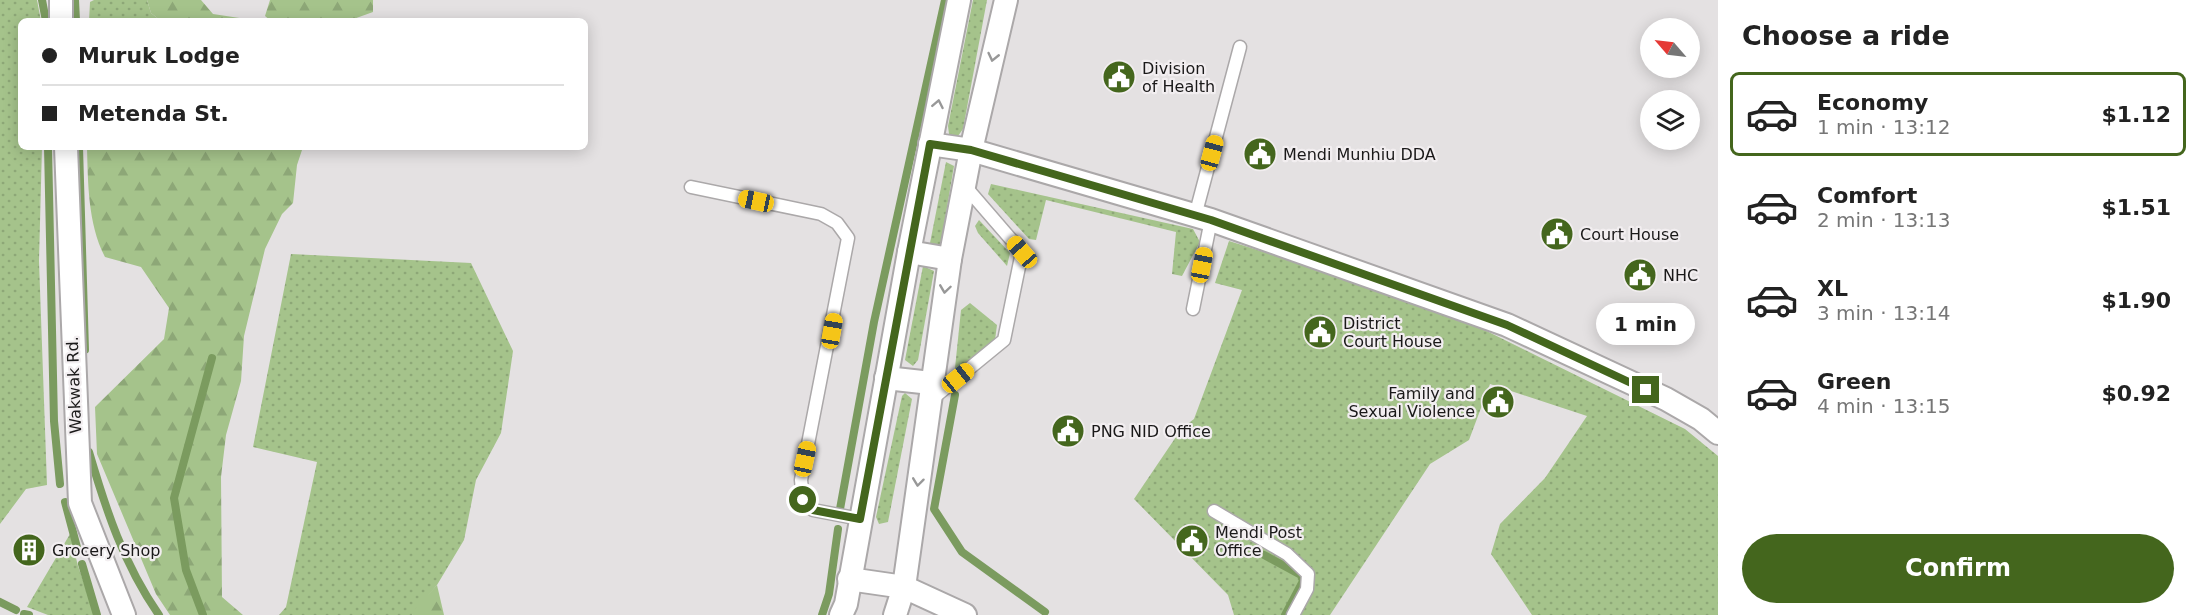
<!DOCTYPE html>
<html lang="en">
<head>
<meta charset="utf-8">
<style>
	:root { --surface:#fff; --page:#f6f6f6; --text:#222; --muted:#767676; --line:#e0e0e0; --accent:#44661d }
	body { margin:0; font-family:"DejaVu Sans",sans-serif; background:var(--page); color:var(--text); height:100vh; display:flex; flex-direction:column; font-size:22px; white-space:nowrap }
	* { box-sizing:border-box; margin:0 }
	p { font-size:20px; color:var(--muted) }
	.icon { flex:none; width:33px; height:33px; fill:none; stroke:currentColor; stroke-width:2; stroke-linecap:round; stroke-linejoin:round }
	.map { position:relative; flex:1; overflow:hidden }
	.panel { display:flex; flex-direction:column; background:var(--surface); width:480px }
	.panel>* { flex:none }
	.guide { position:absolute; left:18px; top:18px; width:570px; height:132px; border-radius:9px; box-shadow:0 3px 15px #0003; display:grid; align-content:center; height:132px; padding:0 24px; background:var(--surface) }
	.needle { width:39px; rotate:298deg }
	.fabs { position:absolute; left:1640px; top:18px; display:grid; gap:12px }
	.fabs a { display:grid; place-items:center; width:60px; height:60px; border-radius:50%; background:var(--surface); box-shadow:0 3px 15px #0003; font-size:30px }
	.end { position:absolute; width:27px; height:27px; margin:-14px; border:8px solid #44661d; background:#fff; box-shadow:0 0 0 3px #fff }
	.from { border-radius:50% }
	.bubble { position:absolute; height:42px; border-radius:21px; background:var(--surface); box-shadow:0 3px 15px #0003; font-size:20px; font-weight:700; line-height:42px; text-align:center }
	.car { position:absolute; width:18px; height:36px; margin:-18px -9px; border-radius:8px; box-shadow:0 0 4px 2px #0007; background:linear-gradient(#f5c518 24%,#345 0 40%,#f5c518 0 76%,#345 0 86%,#f5c518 0) }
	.guide b { display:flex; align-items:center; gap:21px; height:57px; font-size:22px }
	.guide b+b { border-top:2px solid var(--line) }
	.guide i { width:15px; height:15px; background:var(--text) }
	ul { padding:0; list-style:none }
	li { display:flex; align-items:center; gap:18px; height:84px; margin:0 12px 9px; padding:0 12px; border:3px solid transparent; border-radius:9px }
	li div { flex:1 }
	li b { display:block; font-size:22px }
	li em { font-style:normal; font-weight:700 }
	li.active { border-color:var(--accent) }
	li>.icon { width:54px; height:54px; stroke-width:1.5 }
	h2 { padding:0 24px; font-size:27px; line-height:72px }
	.action { display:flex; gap:12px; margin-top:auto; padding:12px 24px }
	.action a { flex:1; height:69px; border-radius:36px; background:var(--accent); color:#fff; font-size:24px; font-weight:700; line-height:69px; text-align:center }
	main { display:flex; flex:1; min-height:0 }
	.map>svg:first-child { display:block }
	.grass { fill:url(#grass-dots) }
	.forest { fill:url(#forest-firs) }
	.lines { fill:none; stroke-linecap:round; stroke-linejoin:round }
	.stream { stroke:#7b9b5f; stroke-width:8 }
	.lane-casing { stroke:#aba8a9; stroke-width:15 }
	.street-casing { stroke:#aba8a9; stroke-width:26 }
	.lane { stroke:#fff; stroke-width:12 }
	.street { stroke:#fff; stroke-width:22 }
	.oneway { stroke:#989898 }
	.route { stroke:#44661d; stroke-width:8 }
	.labels { text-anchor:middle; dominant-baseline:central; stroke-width:4.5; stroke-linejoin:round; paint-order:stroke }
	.poi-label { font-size:16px; fill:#1a1919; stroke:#f2eef0; text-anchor:start }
	.street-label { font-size:16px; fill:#1a1919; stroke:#f2eef0 }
</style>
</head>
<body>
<main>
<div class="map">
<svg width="1718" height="615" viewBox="0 0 1718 615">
	<defs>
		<pattern id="grass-dots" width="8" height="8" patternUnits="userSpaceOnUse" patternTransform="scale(1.5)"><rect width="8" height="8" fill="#a5c38b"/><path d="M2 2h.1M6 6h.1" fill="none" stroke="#8da777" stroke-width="1.8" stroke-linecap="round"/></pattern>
		<pattern id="forest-firs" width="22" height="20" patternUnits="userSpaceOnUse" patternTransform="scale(1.5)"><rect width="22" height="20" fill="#a5c38b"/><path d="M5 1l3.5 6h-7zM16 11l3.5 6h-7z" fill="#8da777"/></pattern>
	</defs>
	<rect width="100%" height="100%" fill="#e4e1e2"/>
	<g class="grass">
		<polygon points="0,0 37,0 41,21 21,21 21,147 42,147 39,261 47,485 26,489 0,524"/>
		<polygon points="94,0 147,0 151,13 161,21 89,21 90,2"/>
		<polygon points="973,0 987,0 963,129 958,136 949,134 948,126"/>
		<polygon points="946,162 954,166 941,243 937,248 932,247 930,243"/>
		<polygon points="991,184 1193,229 1200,242 1182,276 1172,274 1176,232 1046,200 1036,240 1029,239 988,194"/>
		<polygon points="979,220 1010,253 1007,266 978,233 975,226"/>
		<polygon points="1229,241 1434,305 1685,429 1718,456 1718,615 1532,615 1491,554 1500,524 1545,478 1587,416 1490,384 1469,440 1430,464 1330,615 1234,615 1228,595 1134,499 1182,428 1194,419 1242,290 1215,283"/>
		<polygon points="291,254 471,263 513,351 501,433 476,480 464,540 437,585 412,615 279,615 286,607 317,462 253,447"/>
		<polygon points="923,266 934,271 918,360 913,366 905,360"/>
		<polygon points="970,303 997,325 995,340 959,370 955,368 961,310"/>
		<polygon points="905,393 912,399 888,522 879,524 876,517 902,396"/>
		<polygon points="70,534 78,566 95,615 48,615 27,607"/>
	</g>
	<g class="forest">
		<polygon points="147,0 201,0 213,14 260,21 161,21 151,13"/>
		<polygon points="270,0 373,0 373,12 348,21 271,21 265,16"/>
		<path d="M87 147H303L297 165 293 203 282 214 265 249 244 336 241 381 226 435 221 477 222 597 243 615H170L156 594 97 454 95 407 164 339 169 308 141 267 105 257C88 224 88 184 87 147Z"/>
		<polygon points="437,585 444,615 412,615 413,611"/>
	</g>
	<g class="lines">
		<g class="stream">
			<polyline points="42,0 46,21"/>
			<polyline points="75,0 76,21"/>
			<polyline points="48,147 54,421 60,484"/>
			<polyline points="79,147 85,350"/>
			<polyline points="955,395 934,509 962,552 1045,612"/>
			<path d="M89 452C106 510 124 565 159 615"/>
			<polyline points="65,502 78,551"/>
			<polyline points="840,509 874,322 945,0"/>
			<polyline points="1264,555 1301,575 1303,581 1285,615"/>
			<polyline points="82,564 97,615"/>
			<polyline points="0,602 16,610"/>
			<polyline points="24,614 29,615"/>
			<polyline points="203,615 186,570 174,498 212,358"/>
			<polyline points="822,615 829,594 838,529"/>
		</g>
		<g class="lane-casing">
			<g id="lane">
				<polyline points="691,187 821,214 837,223 848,238 801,480 803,499 813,510 860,519"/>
				<polyline points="1195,216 1240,47"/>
				<polyline points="1193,309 1211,220"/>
				<polyline points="932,399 1004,340 1022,252 964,185"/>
				<polyline points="1214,511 1287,554 1308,574 1307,589 1293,615"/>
			</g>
		</g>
		<g class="street-casing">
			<g id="street">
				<polyline points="61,0 61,21"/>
				<polyline points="930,144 971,150 1211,220 1507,325 1666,399 1701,419 1718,433"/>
				<polyline points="66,147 80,503 124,615"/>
				<polyline points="909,252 950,259"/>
				<polyline points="886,378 931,383"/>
				<polyline points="849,579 904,587 965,615"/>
				<polyline points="841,615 846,604 909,252 959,0"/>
				<polyline points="895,615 904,587 950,259 971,150 1006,0"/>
			</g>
		</g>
		<use href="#lane" class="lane"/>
		<use href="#street" class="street"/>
	</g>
	<defs><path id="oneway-chevron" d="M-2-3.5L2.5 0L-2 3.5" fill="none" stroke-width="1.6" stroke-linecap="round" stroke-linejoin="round" transform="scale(1.5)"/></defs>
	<g class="oneway">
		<use href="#oneway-chevron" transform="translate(993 57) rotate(103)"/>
		<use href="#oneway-chevron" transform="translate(938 104) rotate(-79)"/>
		<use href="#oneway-chevron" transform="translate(945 289) rotate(98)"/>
		<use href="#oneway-chevron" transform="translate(918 482) rotate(97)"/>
	</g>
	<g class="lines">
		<polyline class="route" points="803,500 813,510 860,519 930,144 971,150 1211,220 1507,325 1646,390"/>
	</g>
	<defs>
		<g id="civic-disc" transform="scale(1.725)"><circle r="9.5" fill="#44661d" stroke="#f2eef0"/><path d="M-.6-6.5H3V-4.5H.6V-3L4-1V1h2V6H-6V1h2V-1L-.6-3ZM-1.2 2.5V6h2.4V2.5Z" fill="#fff"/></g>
		<g id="building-disc" transform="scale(1.725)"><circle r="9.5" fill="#44661d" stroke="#f2eef0"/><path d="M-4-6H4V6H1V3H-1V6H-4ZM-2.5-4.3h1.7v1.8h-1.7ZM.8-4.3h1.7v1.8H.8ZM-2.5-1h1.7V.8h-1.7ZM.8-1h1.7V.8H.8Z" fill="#fff"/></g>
	</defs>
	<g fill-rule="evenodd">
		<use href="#civic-disc" x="1119" y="77"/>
		<use href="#civic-disc" x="1260" y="154"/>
		<use href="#civic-disc" x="1557" y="234"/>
		<use href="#civic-disc" x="1640" y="275"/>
		<use href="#civic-disc" x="1320" y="332"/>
		<use href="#civic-disc" x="1498" y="402"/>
		<use href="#civic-disc" x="1068" y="431"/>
		<use href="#civic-disc" x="1192" y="541"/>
		<use href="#building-disc" x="29" y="550"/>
	</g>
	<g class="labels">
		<g class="poi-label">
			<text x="1142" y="68">Division<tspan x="1142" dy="18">of Health</tspan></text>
			<text x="1283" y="154">Mendi Munhiu DDA</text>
			<text x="1580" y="234">Court House</text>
			<text x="1663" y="275">NHC</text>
			<text x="1343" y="323">District<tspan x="1343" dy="18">Court House</tspan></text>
			<text x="1475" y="393" text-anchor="end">Family and<tspan x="1475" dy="18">Sexual Violence</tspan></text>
			<text x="1091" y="431">PNG NID Office</text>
			<text x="1215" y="532">Mendi Post<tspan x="1215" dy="18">Office</tspan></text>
			<text x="52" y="550">Grocery Shop</text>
		</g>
		<g class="street-label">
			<text transform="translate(74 385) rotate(-92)">Wakwak Rd.</text>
		</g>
	</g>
</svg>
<div class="fabs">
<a><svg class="needle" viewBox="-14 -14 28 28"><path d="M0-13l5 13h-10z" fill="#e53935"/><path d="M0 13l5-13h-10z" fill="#767676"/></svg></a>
<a><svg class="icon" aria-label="layers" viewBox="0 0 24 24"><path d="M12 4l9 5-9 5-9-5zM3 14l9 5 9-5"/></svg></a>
</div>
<i class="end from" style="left:803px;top:500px"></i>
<i class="end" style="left:1646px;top:390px"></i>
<div class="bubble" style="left:1596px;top:303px;width:99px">1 min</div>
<i class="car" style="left:1212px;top:153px;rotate:15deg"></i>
<i class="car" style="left:756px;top:201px;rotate:282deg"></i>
<i class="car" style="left:1022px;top:252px;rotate:319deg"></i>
<i class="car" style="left:1202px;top:265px;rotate:11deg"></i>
<i class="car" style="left:832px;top:331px;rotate:10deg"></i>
<i class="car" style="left:958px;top:378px;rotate:51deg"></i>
<i class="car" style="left:805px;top:459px;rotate:12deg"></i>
<div class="guide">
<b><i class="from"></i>Muruk Lodge</b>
<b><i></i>Metenda St.</b>
</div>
</div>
<section class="panel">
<h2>Choose a ride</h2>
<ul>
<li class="active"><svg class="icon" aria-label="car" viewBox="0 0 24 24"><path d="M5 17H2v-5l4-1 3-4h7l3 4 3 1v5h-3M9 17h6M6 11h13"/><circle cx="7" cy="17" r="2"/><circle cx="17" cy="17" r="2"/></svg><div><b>Economy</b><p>1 min · 13:12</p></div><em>$1.12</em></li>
<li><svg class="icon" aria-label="car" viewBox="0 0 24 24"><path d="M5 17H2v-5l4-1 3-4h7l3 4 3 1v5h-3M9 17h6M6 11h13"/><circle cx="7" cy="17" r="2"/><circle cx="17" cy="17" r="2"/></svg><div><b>Comfort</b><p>2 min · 13:13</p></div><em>$1.51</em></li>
<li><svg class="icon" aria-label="car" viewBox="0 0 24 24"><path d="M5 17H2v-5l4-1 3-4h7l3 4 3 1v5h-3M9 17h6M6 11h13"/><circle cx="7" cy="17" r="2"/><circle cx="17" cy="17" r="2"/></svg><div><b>XL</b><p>3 min · 13:14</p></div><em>$1.90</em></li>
<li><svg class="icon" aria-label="car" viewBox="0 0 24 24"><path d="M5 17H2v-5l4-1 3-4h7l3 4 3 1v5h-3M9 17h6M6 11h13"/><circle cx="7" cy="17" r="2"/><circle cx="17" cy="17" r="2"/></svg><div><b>Green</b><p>4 min · 13:15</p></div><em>$0.92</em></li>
</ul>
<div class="action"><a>Confirm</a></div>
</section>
</main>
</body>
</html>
